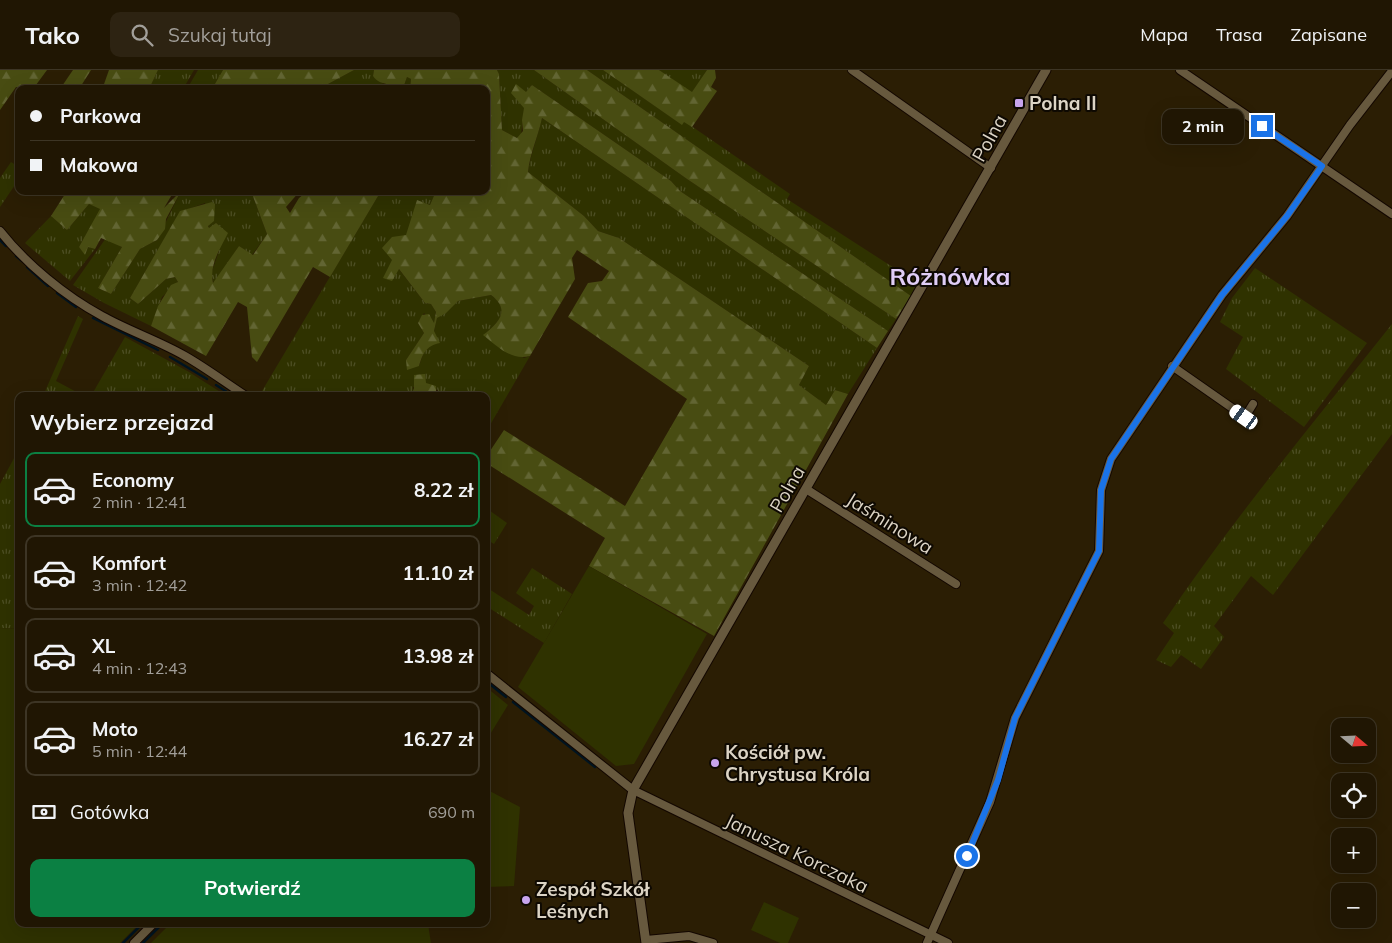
<!DOCTYPE html>
<html lang="pl">
<head>
<meta charset="utf-8">
<style>
	:root { --surface:#201603; --page:#2d2312; --text:#f1f3f6; --muted:#a29f9a; --line:#3d3525; --accent:#0b8043 }
	body { margin:0; font-family:Mulish,sans-serif; background:var(--page); color:var(--text); height:100vh; display:flex; flex-direction:column; font-size:19px; white-space:nowrap }
	* { box-sizing:border-box; margin:0 }
	p { font-size:16px; color:var(--muted) }
	.icon { flex:none; width:28px; height:28px; fill:none; stroke:currentColor; stroke-width:2; stroke-linecap:round; stroke-linejoin:round }
	.map { position:relative; flex:1; overflow:hidden }
	.side { position:absolute; left:15px; top:322px; width:475px; height:535px; display:flex; flex-direction:column; background:var(--surface); border-radius:10px; box-shadow:0 5px 20px #0002,0 0 0 1px var(--line) }
	.side>* { flex:none }
	.hud { position:absolute; left:15px; top:15px; width:475px; height:110px; border-radius:10px; box-shadow:0 5px 20px #0002,0 0 0 1px var(--line); display:grid; align-content:center; height:110px; padding:0 15px; background:var(--surface) }
	.needle { width:32px; rotate:109deg }
	.buttons { position:absolute; left:1331px; top:648px; display:grid; gap:10px }
	.buttons a { display:grid; place-items:center; width:45px; height:45px; border-radius:10px; background:var(--surface); box-shadow:0 5px 20px #0002,0 0 0 1px var(--line); font-size:25px }
	.end { position:absolute; width:22px; height:22px; margin:-11px; border:6px solid #1a73e8; background:#fff; box-shadow:0 0 0 2px #fff }
	.from { border-radius:50% }
	.bubble { position:absolute; height:35px; border-radius:10px; background:var(--surface); box-shadow:0 5px 20px #0002,0 0 0 1px var(--line); font-size:16px; font-weight:700; line-height:35px; text-align:center }
	.car { position:absolute; width:15px; height:30px; margin:-15px -8px; border-radius:6px; box-shadow:0 0 4px 1px #0007; background:linear-gradient(#fff 24%,#345 0 40%,#fff 0 76%,#345 0 86%,#fff 0) }
	.hud b { display:flex; align-items:center; gap:18px; height:48px; font-size:19px }
	.hud b+b { border-top:1px solid var(--line) }
	.hud i { width:12px; height:12px; background:var(--text) }
	ul { padding:0; list-style:none }
	li { display:flex; align-items:center; gap:15px; height:75px; margin:0 10px 8px; padding:0 5px; border:2px solid var(--line); border-radius:10px }
	li div { flex:1 }
	li b { display:block; font-size:19px }
	li em { font-style:normal; font-weight:700 }
	li.on { border-color:var(--accent) }
	li>.icon { width:45px; height:45px; stroke-width:1.5 }
	h2 { padding:0 15px; font-size:22px; line-height:60px }
	.pay { display:flex; align-items:center; gap:12px; height:55px; padding:0 15px; font-size:19px }
	.pay p { margin-inline-start:auto }
	.action { display:flex; gap:10px; margin-top:auto; padding:10px 15px }
	.action a { flex:1; height:58px; border-radius:10px; background:var(--accent); color:#fff; font-size:20px; font-weight:700; line-height:58px; text-align:center }
	header { display:flex; align-items:center; gap:30px; box-sizing:border-box; height:70px; padding:0 25px; background:var(--surface); border-bottom:1px solid var(--line) }
	header strong { font-size:24px }
	nav { display:flex; gap:28px; margin-inline-start:auto; font-size:18px }
	.search { width:350px; height:45px; background:var(--page); display:flex; align-items:center; gap:12px; box-sizing:border-box; padding:0 18px; border-radius:10px; color:var(--muted); font-size:19px }
	.map>svg:first-child { display:block }
	.grass { fill:url(#grass-tufts) }
	.forest { fill:url(#forest-firs) }
	.green { fill:#2f3200 }
	.lines { fill:none; stroke-linecap:round; stroke-linejoin:round }
	.stream { stroke:#001420; stroke-width:2.5 }
	.minor-casing { stroke:#130700; stroke-width:10 }
	.tertiary-casing { stroke:#130700; stroke-width:11 }
	.minor { stroke:#67593e; stroke-width:8 }
	.tertiary { stroke:#67593e; stroke-width:9 }
	.route { stroke:#1a73e8; stroke-width:6 }
	.poi-dot { fill:#c8a5ee; stroke:#0e0902; stroke-width:2 }
	.labels { text-anchor:middle; dominant-baseline:central; stroke-width:4; stroke-linejoin:round; paint-order:stroke }
	.poi-label { font-size:19px; font-weight:bold; fill:#dcd4c5; stroke:#0e0902; text-anchor:start }
	.street-label { font-size:19px; fill:#dcd4c5; stroke:#0e0902 }
	.district-label { font-size:24px; font-weight:bold; fill:#e0cdf6; stroke:#0e0902 }
</style>
</head>
<body>
<header>
<strong>Tako</strong>
<div class="search"><svg class="icon" aria-label="search" viewBox="0 0 24 24"><circle cx="10" cy="10" r="6"/><path d="M15 15l6 6"/></svg>Szukaj tutaj</div>
<nav><a>Mapa</a><a>Trasa</a><a>Zapisane</a></nav>
</header>
<div class="map">
<svg width="1392" height="873" viewBox="0 0 1392 873">
	<defs>
		<pattern id="grass-tufts" width="24" height="20" patternUnits="userSpaceOnUse" patternTransform="scale(1.25)"><rect width="24" height="20" fill="#2f3200"/><path d="M3 7l-1-3M5 7V3M7 7l1-3M15 17l-1-3M17 17v-4M19 17l1-3" fill="none" stroke="#4d4f24"/></pattern>
		<pattern id="forest-firs" width="22" height="20" patternUnits="userSpaceOnUse" patternTransform="scale(1.25)"><rect width="22" height="20" fill="#484c12"/><path d="M5 1l3.5 6h-7zM16 11l3.5 6h-7z" fill="#626533"/></pattern>
	</defs>
	<rect width="100%" height="100%" fill="#2b1e04"/>
	<g class="grass">
		<polygon points="158,0 194,0 183,19 149,19"/>
		<polygon points="198,0 223,0 212,19 187,19"/>
		<polygon points="354,0 374,0 373,6 385,15 397,15 403,18 407,7 411,9 410,19 379,19 371,14 362,14 360,19 324,19 328,14"/>
		<polygon points="497,0 534,0 687,109 896,249 888,261 680,121 671,111 532,15 526,23 521,65 517,68 502,60 499,4"/>
		<polygon points="587,0 603,0 681,54 684,51 790,124 787,129 919,214 911,226"/>
		<polygon points="659,0 707,0 692,23"/>
		<path d="M542 48 877 278 848 324 835 320 826 335 799 315 809 296 619 168 598 161 584 146 528 102C531 83 538 66 542 48Z"/>
		<polygon points="11,92 19,97 19,109 0,137 0,108"/>
		<polygon points="181,121 203,121 203,123 220,125 222,121 251,121 267,164 252,185 239,176 214,214 211,204 219,181 220,157 216,153 209,159 205,133 180,142 130,228 138,234 166,209 175,207 178,212 162,227 151,256 104,233 73,215 106,168 122,177 98,218 111,224 140,179 157,170"/>
		<path d="M381 121H436L430 135 417 131 398 198 425 233 431 234 436 242 434 254 424 243 418 253 424 263 406 290 419 296 424 282 431 275 437 248 458 231 491 225C512 241 498 252 484 265L524 288 530 286 486 362V326H436L438 320 413 317 415 323 414 326 410 323 405 326H265L262 321Z"/>
		<polygon points="89,134 101,139 79,177 85,184 88,177 95,179 70,211 25,173 51,146 67,160"/>
		<polygon points="1255,198 1367,273 1304,357 1226,299 1243,267 1220,252 1232,228"/>
		<polygon points="78,246 83,249 56,311 84,326 43,326"/>
		<path d="M1392 254V364L1273 525 1251 506 1214 556 1224 567 1201 599 1181 585 1171 597 1156 590 1174 563 1163 553C1233 449 1314 352 1392 254Z"/>
		<polygon points="125,267 189,302 225,325 91,326"/>
		<polygon points="19,379 19,559 0,558 0,414"/>
		<polygon points="486,438 507,453 494,474 486,469"/>
		<polygon points="532,498 572,524 544,573 486,536 486,517 529,545 534,536 516,523"/>
	</g>
	<g class="forest">
		<polygon points="0,0 47,0 33,19 16,17 0,40"/>
		<polygon points="73,0 91,0 79,19 60,19"/>
		<polygon points="109,0 158,0 149,19 106,19 103,17"/>
		<polygon points="223,0 354,0 328,14 324,19 212,19"/>
		<path d="M374 0H497L499 4 502 60 517 68 523 61 522 50 524 38 511 23 516 14 526 22 532 15 671 111 680 121 888 261 877 278 542 48C538 67 530 83 528 102L584 146 598 161 619 168 809 296 799 315 826 335 835 320 848 324 714 566 589 496 605 468 486 393V387L504 360 625 436 687 329 568 247 588 213 602 211 609 201 577 180 572 188 575 209 530 286C511 291 497 276 483 265 499 253 511 240 491 225L458 231 446 243 437 248 434 261 440 273C426 276 423 283 419 296L407 300 406 290 424 263 418 253 422 245 429 244 434 253 436 242 431 234 425 233 399 199 392 211 383 208 392 190 382 178 392 167 406 165 417 130 430 135 436 121H486V19H410L411 9 407 7 403 18C391 12 381 17 373 6Z"/>
		<polygon points="534,0 587,0 911,226 896,249 687,109"/>
		<polygon points="603,0 659,0 692,22 707,0 715,0 716,8 711,17 717,21 692,57 684,52 682,55"/>
		<polygon points="67,121 174,121 164,138 181,121 166,149 165,159 157,170 140,179 111,224 98,218 122,177 101,168 95,179 88,177 85,185 79,177 100,139 89,134 67,160 51,146"/>
		<path d="M251 121H300L286 137 290 143 299 128 308 121H381L330 207 313 197 257 292 252 287 247 237 238 232 206 286 151 256 158 236 171 215 178 212 175 207 166 209 138 234 130 228 180 141 212 132 215 134 214 151 208 156 209 158 216 153 228 163C220 179 209 195 213 213L239 176 253 185 267 164Z"/>
		<polygon points="425,304 426,313 436,316 436,326 414,326 414,305"/>
	</g>
	<g class="green">
		<polygon points="589,496 707,564 634,694 616,696 518,617"/>
		<polygon points="0,558 19,559 19,854 139,854 120,873 0,873"/>
		<polygon points="486,617 508,635 486,671"/>
		<polygon points="486,719 520,737 514,816 486,817"/>
		<polygon points="764,832 799,848 788,873 780,873 751,860"/>
		<polygon points="170,854 428,854 431,873 151,873"/>
	</g>
	<g class="lines">
		<g class="stream">
			<polyline points="0,170 6,176"/>
			<polyline points="16,186 22,191"/>
			<polyline points="27,197 48,216"/>
			<polyline points="57,223 76,237"/>
			<polyline points="93,248 158,280"/>
			<polyline points="170,287 207,309"/>
			<polyline points="216,315 227,322"/>
			<polyline points="486,611 506,627"/>
			<polyline points="513,632 595,697"/>
			<polyline points="123,873 142,854"/>
			<polyline points="143,873 162,854"/>
		</g>
		<g class="minor-casing">
			<g id="minor">
				<polyline points="852,0 991,98"/>
				<polyline points="1180,0 1392,144"/>
				<path d="M0 161C26 194 65 226 102 246 129 261 159 271 185 286 206 298 226 313 246 326"/>
				<polyline points="1172,296 1245,347 1253,334"/>
				<polyline points="806,419 956,514"/>
				<polyline points="486,603 633,720 948,873"/>
				<polyline points="646,870 689,866 713,873"/>
				<polyline points="134,873 153,854"/>
				<polyline points="927,873 990,732 1015,648 1099,481 1101,420 1111,389 1222,225 1287,146 1350,55 1392,1"/>
			</g>
		</g>
		<g class="tertiary-casing">
			<polyline id="tertiary" points="646,873 628,743 633,720 1046,0"/>
		</g>
		<use href="#minor" class="minor"/>
		<use href="#tertiary" class="tertiary"/>
	</g>
	<g class="lines">
		<polyline class="route" points="967,786 998,710 1015,648 1099,481 1101,420 1111,389 1222,225 1287,146 1322,96 1262,56"/>
	</g>
	<g class="poi-dot">
		<rect x="1014" y="28" width="10" height="10" rx="2.5"/>
		<circle cx="715" cy="693" r="5"/>
		<circle cx="526" cy="830" r="5"/>
	</g>
	<g class="labels">
		<g class="poi-label">
			<text x="1029" y="33">Polna II</text>
			<text x="725" y="682">Kościół pw.<tspan x="725" dy="22">Chrystusa Króla</tspan></text>
			<text x="536" y="819">Zespół Szkół<tspan x="536" dy="22">Leśnych</tspan></text>
		</g>
		<g class="street-label">
			<text transform="translate(989 68) rotate(-61)">Polna</text>
			<text transform="translate(787 419) rotate(-60)">Polna</text>
			<text transform="translate(890 453) rotate(32)">Jaśminowa</text>
			<text transform="translate(797 783) rotate(26)">Janusza Korczaka</text>
		</g>
		<g class="district-label">
			<text x="950" y="206">Różnówka</text>
		</g>
	</g>
</svg>
<div class="buttons">
<a><svg class="needle" viewBox="-14 -14 28 28"><path d="M0-13l5 13h-10z" fill="#e53935"/><path d="M0 13l5-13h-10z" fill="#a29f9a"/></svg></a>
<a><svg class="icon" aria-label="locate" viewBox="0 0 24 24"><circle cx="12" cy="12" r="6"/><path d="M12 2v4M12 18v4M2 12h4M18 12h4"/></svg></a>
<a>+</a>
<a>−</a>
</div>
<i class="end from" style="left:967px;top:786px"></i>
<i class="end" style="left:1262px;top:56px"></i>
<div class="bubble" style="left:1162px;top:39px;width:82px">2 min</div>
<i class="car" style="left:1244px;top:347px;rotate:305deg"></i>
<div class="hud">
<b><i class="from"></i>Parkowa</b>
<b><i></i>Makowa</b>
</div>
<section class="side">
<h2>Wybierz przejazd</h2>
<ul>
<li class="on"><svg class="icon" aria-label="car" viewBox="0 0 24 24"><path d="M5 17H2v-5l4-1 3-4h7l3 4 3 1v5h-3M9 17h6M6 11h13"/><circle cx="7" cy="17" r="2"/><circle cx="17" cy="17" r="2"/></svg><div><b>Economy</b><p>2 min · 12:41</p></div><em>8.22 zł</em></li>
<li><svg class="icon" aria-label="car" viewBox="0 0 24 24"><path d="M5 17H2v-5l4-1 3-4h7l3 4 3 1v5h-3M9 17h6M6 11h13"/><circle cx="7" cy="17" r="2"/><circle cx="17" cy="17" r="2"/></svg><div><b>Komfort</b><p>3 min · 12:42</p></div><em>11.10 zł</em></li>
<li><svg class="icon" aria-label="car" viewBox="0 0 24 24"><path d="M5 17H2v-5l4-1 3-4h7l3 4 3 1v5h-3M9 17h6M6 11h13"/><circle cx="7" cy="17" r="2"/><circle cx="17" cy="17" r="2"/></svg><div><b>XL</b><p>4 min · 12:43</p></div><em>13.98 zł</em></li>
<li><svg class="icon" aria-label="car" viewBox="0 0 24 24"><path d="M5 17H2v-5l4-1 3-4h7l3 4 3 1v5h-3M9 17h6M6 11h13"/><circle cx="7" cy="17" r="2"/><circle cx="17" cy="17" r="2"/></svg><div><b>Moto</b><p>5 min · 12:44</p></div><em>16.27 zł</em></li>
</ul>
<div class="pay"><svg class="icon" aria-label="cash" viewBox="0 0 24 24"><path d="M3 7h18v10H3z"/><circle cx="12" cy="12" r="2"/></svg>Gotówka<p>690 m</p></div>
<div class="action"><a>Potwierdź</a></div>
</section>
</div>
</body>
</html>
